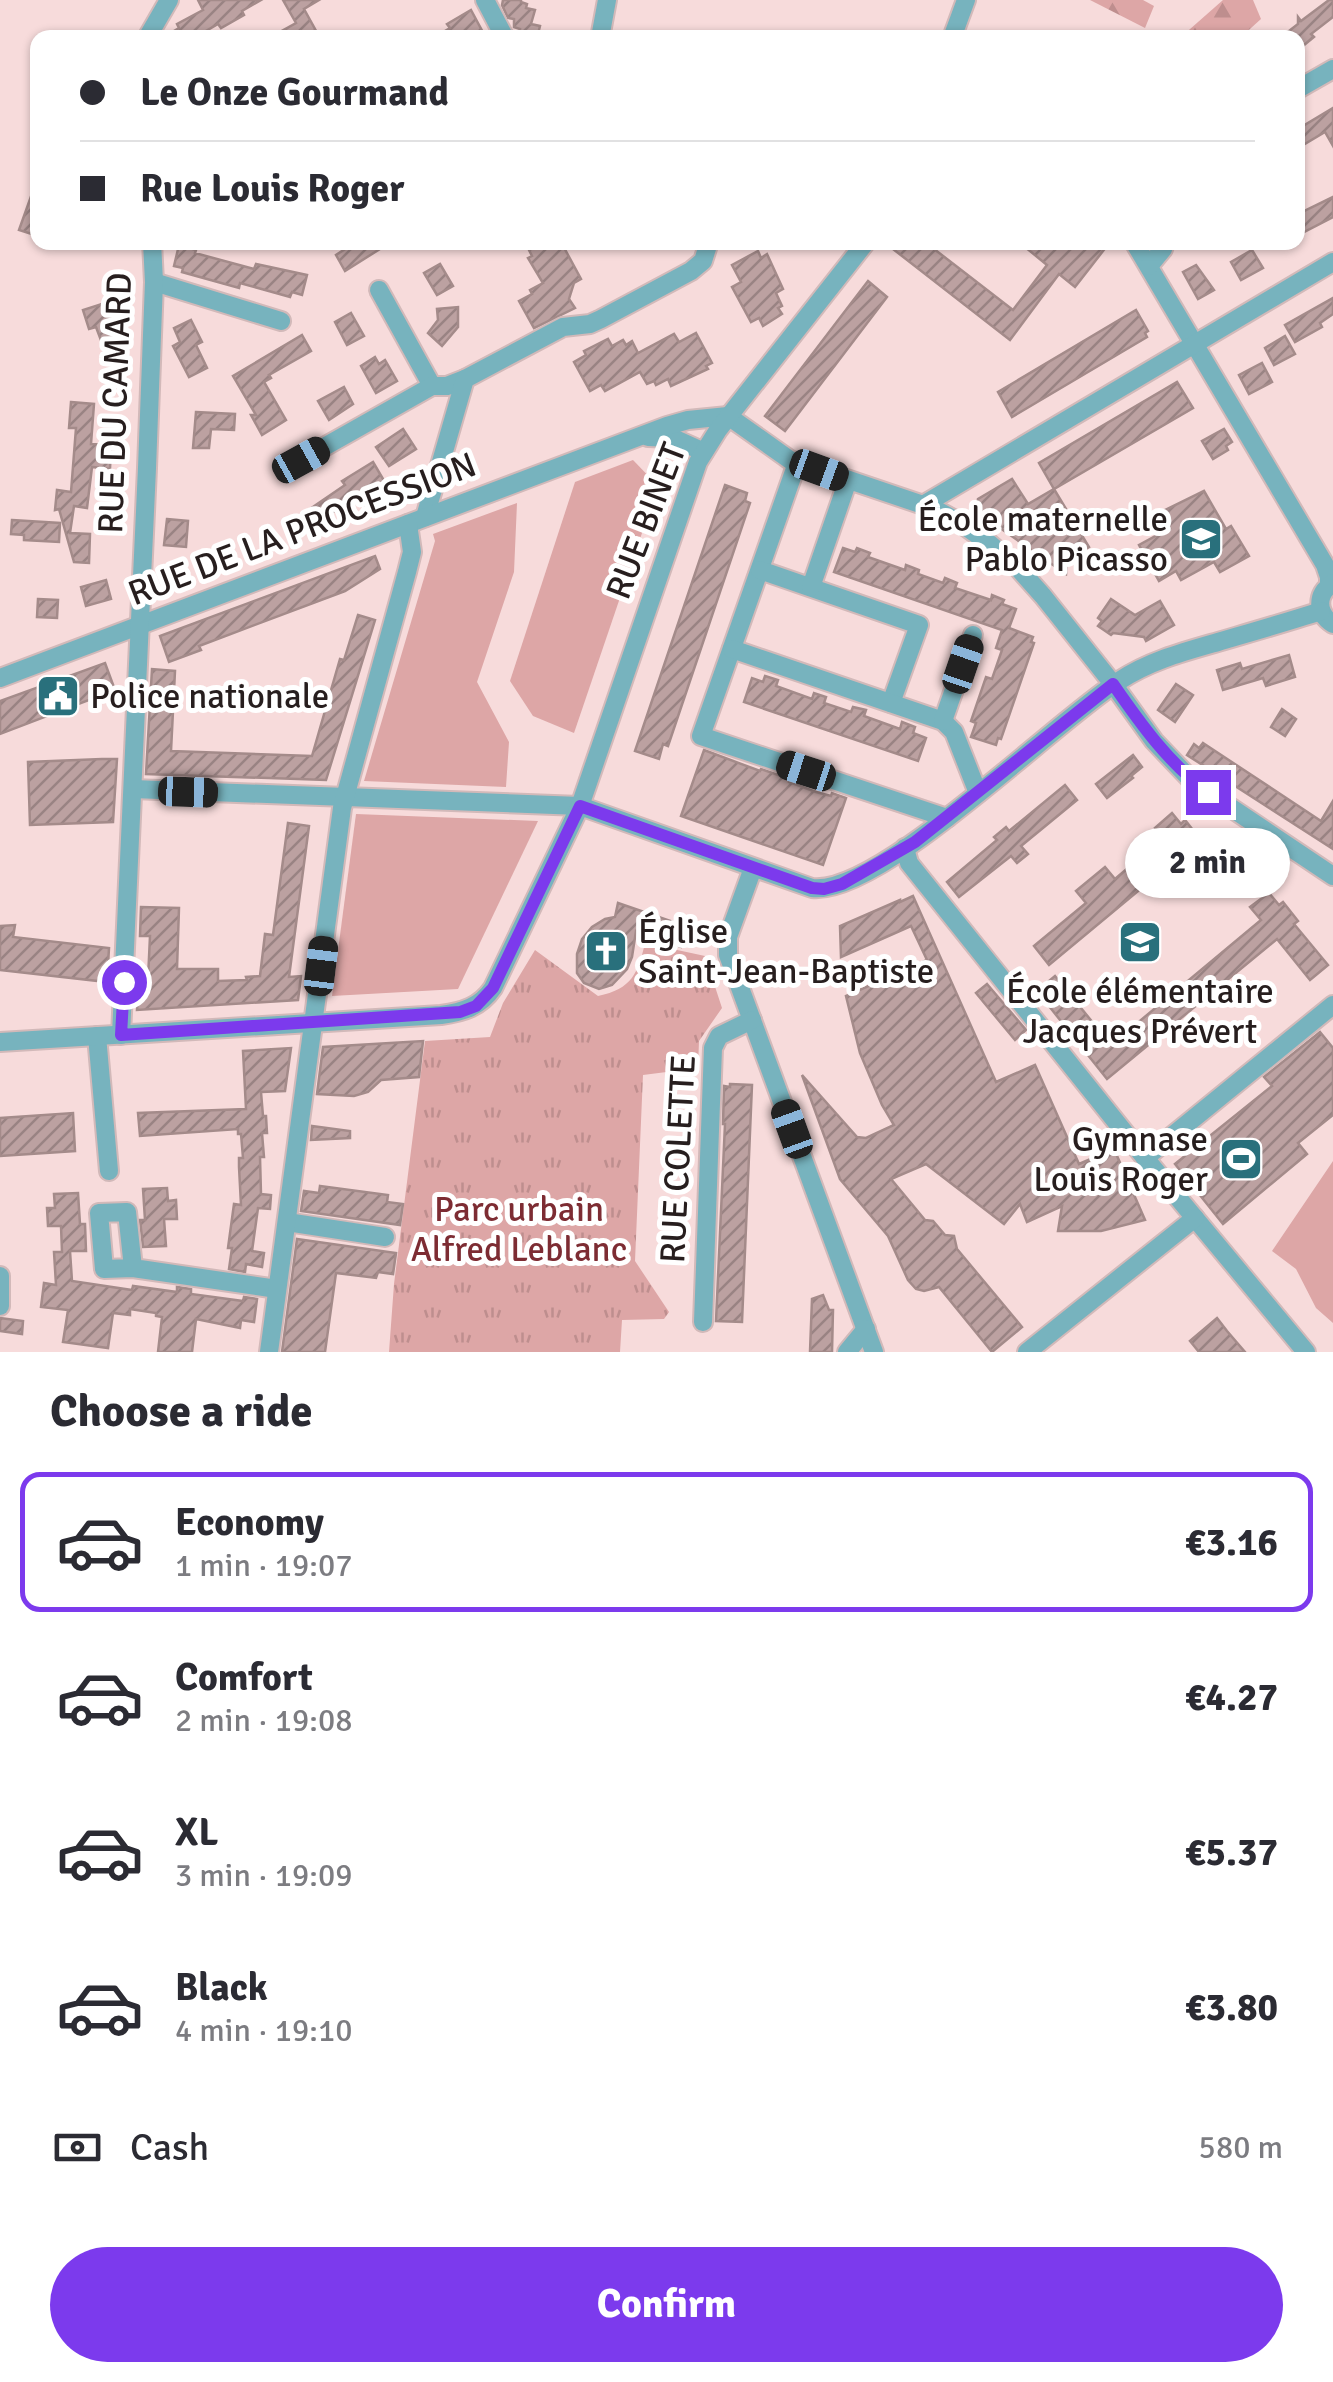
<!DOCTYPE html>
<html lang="en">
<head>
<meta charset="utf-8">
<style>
	:root { --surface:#fff; --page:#f7f7f7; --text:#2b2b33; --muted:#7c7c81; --line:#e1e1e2; --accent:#7c3aed }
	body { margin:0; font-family:Signika,sans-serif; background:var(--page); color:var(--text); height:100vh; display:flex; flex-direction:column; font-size:38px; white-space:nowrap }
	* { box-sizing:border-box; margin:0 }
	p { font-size:32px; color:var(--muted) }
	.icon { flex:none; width:55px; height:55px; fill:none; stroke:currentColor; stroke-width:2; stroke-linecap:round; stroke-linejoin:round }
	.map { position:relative; height:1352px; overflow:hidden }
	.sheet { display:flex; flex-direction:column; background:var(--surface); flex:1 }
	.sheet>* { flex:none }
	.hud { position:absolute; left:30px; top:30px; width:1275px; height:220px; border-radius:20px; box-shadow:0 2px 8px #0004; display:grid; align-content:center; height:220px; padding:0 50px; background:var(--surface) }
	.end { position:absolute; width:45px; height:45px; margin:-22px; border:12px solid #7c3aed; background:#fff; box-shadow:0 0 0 5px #fff }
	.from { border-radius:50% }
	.bubble { position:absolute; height:70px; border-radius:35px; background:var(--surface); box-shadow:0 2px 8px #0004; font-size:32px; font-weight:700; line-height:70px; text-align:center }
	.car { position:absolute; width:30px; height:60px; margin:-30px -15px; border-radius:12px; box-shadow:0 0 8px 2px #0007; background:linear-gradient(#222 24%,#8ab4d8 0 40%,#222 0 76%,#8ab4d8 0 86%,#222 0) }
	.hud b { display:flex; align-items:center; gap:35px; height:95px; font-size:38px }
	.hud b+b { border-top:2px solid var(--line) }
	.hud i { width:25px; height:25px; background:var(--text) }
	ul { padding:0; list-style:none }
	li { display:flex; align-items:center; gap:30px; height:140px; margin:0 20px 15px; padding:0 30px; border:5px solid transparent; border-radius:20px }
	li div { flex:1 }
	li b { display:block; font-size:38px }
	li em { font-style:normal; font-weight:700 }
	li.selected { border-color:var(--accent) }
	li>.icon { width:90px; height:90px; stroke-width:1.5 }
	h2 { padding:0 50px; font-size:45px; line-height:120px }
	.pay { display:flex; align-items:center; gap:25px; height:110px; padding:0 50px; font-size:38px }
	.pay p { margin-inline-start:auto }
	.button { display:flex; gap:20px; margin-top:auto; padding:20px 50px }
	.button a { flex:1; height:115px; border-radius:60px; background:var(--accent); color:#fff; font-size:40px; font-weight:700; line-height:115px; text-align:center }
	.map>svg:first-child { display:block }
	.grass { fill:#dda6a6 }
	.forest { fill:url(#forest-firs) }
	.park { fill:url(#park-tufts) }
	.building { fill:url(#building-hatch); stroke:#a48b8a; stroke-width:2.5 }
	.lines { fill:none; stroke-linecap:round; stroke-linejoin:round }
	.minor-casing { stroke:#d2b9b9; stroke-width:22 }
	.minor { stroke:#77b3be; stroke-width:18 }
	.route { stroke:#7c3aed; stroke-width:12 }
	.labels { text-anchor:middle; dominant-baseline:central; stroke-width:10; stroke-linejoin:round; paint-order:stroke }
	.street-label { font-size:35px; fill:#271e1e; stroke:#fff }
	.poi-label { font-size:35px; fill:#271e1e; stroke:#fff; text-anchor:end }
	.park-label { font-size:35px; fill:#7d2c33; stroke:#fff }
</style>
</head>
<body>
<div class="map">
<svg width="1333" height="1352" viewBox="0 0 1333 1352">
	<defs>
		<pattern id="forest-firs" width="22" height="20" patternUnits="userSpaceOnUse" patternTransform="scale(2.5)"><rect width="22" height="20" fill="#dda6a6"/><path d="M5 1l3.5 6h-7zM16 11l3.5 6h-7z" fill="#be8e8e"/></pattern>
		<pattern id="park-tufts" width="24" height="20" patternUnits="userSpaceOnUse" patternTransform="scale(2.5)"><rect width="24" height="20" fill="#dda6a6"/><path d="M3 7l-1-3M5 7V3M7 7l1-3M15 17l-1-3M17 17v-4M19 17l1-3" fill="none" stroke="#be8e8e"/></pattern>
		<pattern id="building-hatch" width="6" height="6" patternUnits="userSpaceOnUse" patternTransform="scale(2.5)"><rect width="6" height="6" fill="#bca1a1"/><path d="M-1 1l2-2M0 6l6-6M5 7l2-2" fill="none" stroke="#998383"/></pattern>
	</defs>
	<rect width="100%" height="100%" fill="#f7dbdb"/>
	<g class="grass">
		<polygon points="633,460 658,486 574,733 533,716 510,681 575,482"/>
		<polygon points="517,503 514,572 477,682 509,742 506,787 364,781 435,541 433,534"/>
		<polygon points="356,814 538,821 458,989 332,996"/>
		<polygon points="1333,1161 1333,1323 1316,1308 1296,1269 1272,1251"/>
	</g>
	<g class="forest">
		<polygon points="1090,0 1143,0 1154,6 1145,28"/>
		<polygon points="1223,0 1253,0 1261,19 1241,37 1181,37"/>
	</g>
	<path class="park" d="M645 943 705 956 722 1008 699 1041 698 1068 643 1075 635 1261 669 1312 664 1319 622 1320 620 1352H389L394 1284 425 1041 490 1037 503 1003 535 950 598 996C632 989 638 973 645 943Z"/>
	<g class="building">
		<polygon points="198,0 261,0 242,11 244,15 221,28 218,24 194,38 162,38 179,28 177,24 203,10"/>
		<polygon points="283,0 319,0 304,9 320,38 269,38 296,23"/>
		<polygon points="503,0 521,0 521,2 527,4 526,8 535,10 531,24 540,26 537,38 518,38 520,29 514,27 514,19 508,18 502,5"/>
		<polygon points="1329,0 1333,0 1333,17 1311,34 1314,37 1298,50 1298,38 1280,38 1298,24 1298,17 1301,21"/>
		<polygon points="471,10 486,38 433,38 450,28 447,24"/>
		<polygon points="1333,108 1333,146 1325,132 1298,148 1298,129"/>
		<polygon points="34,188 38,189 38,236 19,230"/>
		<polygon points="1333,197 1333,217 1304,232 1298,221 1298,214"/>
		<polygon points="356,242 391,242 345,271 336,255"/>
		<polygon points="525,242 561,242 581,279 574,283 569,299 575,308 534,328 519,301 532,294 530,290 543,283 528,258 532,256"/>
		<polygon points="884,242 925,242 1013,310 1047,265 1019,242 1110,242 1075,287 1059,274 1010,340"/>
		<polygon points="179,245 196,250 195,253 254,269 256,264 307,275 302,295 292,292 290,297 240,283 239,288 182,272 183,268 174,266"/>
		<polygon points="1252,250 1263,268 1241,280 1231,262"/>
		<polygon points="758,251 761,258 767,254 783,289 776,293 782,306 778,308 782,314 763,326 759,318 751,322 732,287 741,282 732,265"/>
		<polygon points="440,264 453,286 437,295 424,273"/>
		<polygon points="1196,265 1214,290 1198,299 1183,272"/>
		<polygon points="868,281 887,297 785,431 765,416"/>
		<polygon points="1333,298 1333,314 1320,323 1322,327 1295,342 1285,325"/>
		<polygon points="108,302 120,337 102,343 96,327 89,329 83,310"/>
		<polygon points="458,307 458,327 442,346 428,333 438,320 437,309"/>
		<polygon points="1136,310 1148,331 1145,333 1147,337 1012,417 998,392"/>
		<polygon points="351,313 364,336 347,345 335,322"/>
		<polygon points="191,320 202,342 196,345 207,368 189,377 173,346 180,342 174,328"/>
		<polygon points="696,333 712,363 706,366 708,369 671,386 668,379 656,385 654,381 647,384 640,372 605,391 601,385 590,391 574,362 586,355 584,351 608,339 612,346 623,340 626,345 632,341 638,353 674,334 679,342"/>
		<polygon points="302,335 311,351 269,375 271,378 264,382 286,420 262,435 251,415 256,415 233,376"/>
		<polygon points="1285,336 1295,354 1274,365 1265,348"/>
		<polygon points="375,357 379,364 385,360 397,381 376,393 361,366"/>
		<polygon points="1262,363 1272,382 1249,394 1239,375"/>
		<polygon points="1177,382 1193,408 1054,489 1039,463"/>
		<polygon points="344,387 353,404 329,420 318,401"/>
		<polygon points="71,402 94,404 91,444 111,445 110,469 92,467 87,508 74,506 70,533 90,534 89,563 74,562 59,509 55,510 57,490 71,492 76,428 69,428"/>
		<polygon points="196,412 235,414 234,430 211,429 209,448 193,448"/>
		<polygon points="403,429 416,449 389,466 376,447"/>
		<polygon points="1224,429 1232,442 1226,446 1228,450 1213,459 1202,441"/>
		<polygon points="373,462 386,484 355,502 353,499 315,524 307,511 345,485 342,481"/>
		<polygon points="1012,479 1028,504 1054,489 1089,547 1067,560 1066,574 977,512 978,499"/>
		<polygon points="725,485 747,493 745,501 750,503 668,746 663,744 659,759 635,751"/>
		<polygon points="1204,491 1226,529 1231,526 1249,556 1220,572 1214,562 1181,580 1176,571 1159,581 1139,545 1170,528 1161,512"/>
		<polygon points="167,519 188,521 186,547 164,545"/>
		<polygon points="12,520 60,523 59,542 24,540 24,535 11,534"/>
		<polygon points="843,548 855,552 857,548 870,553 868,557 905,570 906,565 919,570 918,574 943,583 945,578 957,583 955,588 991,600 992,595 1004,600 1002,604 1016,609 1009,628 1033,637 1031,642 1034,643 1001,739 998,738 996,745 971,737 976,723 971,721 986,677 992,679 1002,650 996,648 1002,630 834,572"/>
		<polygon points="375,556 380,569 345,591 199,646 201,650 169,662 160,636"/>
		<polygon points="106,580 111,599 86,606 81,587"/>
		<polygon points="38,599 58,600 57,618 37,617"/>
		<polygon points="1111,599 1135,615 1160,601 1174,625 1146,641 1144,637 1113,633 1111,635 1098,626 1102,621 1098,618"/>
		<polygon points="358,615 375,620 326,780 146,774 152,669 175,671 171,751 312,756 340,659 344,660"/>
		<polygon points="1289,655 1295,677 1266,686 1263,678 1223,690 1217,670 1240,663 1242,669"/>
		<polygon points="105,663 115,690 0,734 0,701"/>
		<polygon points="765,676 778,680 776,686 812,699 814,693 826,697 824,703 851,712 853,707 866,710 864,716 900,729 902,722 915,727 913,733 926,738 918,761 744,702 752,678 763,682"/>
		<polygon points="1176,684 1193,695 1175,722 1158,710"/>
		<polygon points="1282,709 1296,719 1285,736 1271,727"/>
		<polygon points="1203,743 1321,821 1333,801 1333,849 1187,755 1194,744 1199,748"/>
		<polygon points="704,750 760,771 761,769 790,779 789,782 816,792 831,796 832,793 846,798 823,865 681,816"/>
		<polygon points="1133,755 1142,767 1131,776 1133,778 1107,798 1096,784"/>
		<polygon points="102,759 117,759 113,822 30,825 28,762"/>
		<polygon points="1065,785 1077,800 1021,846 1028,854 1017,863 1011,856 959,897 947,882 997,840 994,837 1006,827 1009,831"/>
		<polygon points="1172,813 1181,824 1185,820 1200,839 1196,842 1227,879 1210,893 1179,857 1049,965 1034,946 1086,903 1076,891 1105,867 1115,879 1163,838 1155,828"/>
		<polygon points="288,823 309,826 289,977 301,976 298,1000 137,1010 139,980 148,979 150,936 140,936 141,907 179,908 177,969 218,969 218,981 247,980 246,977 260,976 265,934 273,935"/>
		<polygon points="1269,893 1279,905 1283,902 1298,921 1294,924 1328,965 1310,980 1277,939 1107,1079 1037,991 1055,976 1111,1045 1261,920 1250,907"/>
		<polygon points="913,896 996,1082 1035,1065 1079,1164 1114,1149 1145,1220 1101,1231 1058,1231 1062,1206 1027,1222 1020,1204 1004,1224 926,1164 891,1179 925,1220 933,1221 945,1235 954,1236 957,1249 1022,1327 992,1352 939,1287 924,1291 916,1289 908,1280 888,1236 840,1179 802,1075 857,1137 866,1138 894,1125 882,1105 860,1053 846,996 927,960 911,926 841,957 840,926 900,900 900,902"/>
		<polygon points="618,903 688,927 681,947 636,931 632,957 627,969 612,985 599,989 584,983 577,973 577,954 582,939 592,927 605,919 615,917"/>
		<polygon points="15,925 13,937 109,948 107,982 0,970 0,926"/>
		<polygon points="987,984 1026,1030 1015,1040 976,993"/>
		<polygon points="1320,1032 1333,1048 1333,1115 1298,1143 1307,1154 1223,1224 1175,1164 1272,1086 1264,1077"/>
		<polygon points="423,1041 419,1077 381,1080 368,1092 354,1096 317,1094 323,1047"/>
		<polygon points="291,1048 285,1091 261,1092 263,1116 266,1116 267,1133 262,1133 264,1157 260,1157 261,1194 271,1195 270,1209 258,1208 252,1251 264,1253 262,1267 246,1264 245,1272 229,1269 232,1248 228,1248 234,1204 241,1205 239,1167 239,1158 243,1158 241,1134 238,1134 238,1129 140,1136 138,1113 246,1109 243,1051"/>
		<polygon points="730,1084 752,1085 742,1322 716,1321 725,1124 723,1124 724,1086 730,1087"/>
		<polygon points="73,1113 75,1151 0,1156 0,1118"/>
		<polygon points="312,1126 350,1131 350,1138 311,1140"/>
		<polygon points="320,1186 388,1195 387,1202 403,1204 400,1225 301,1211 304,1191 319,1193"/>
		<polygon points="167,1188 168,1201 176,1200 177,1219 164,1219 166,1246 143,1247 140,1220 145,1220 143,1189"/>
		<polygon points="78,1193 80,1224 85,1224 86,1251 70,1251 72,1281 132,1290 133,1286 177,1292 177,1287 191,1289 191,1294 243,1301 244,1297 257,1299 254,1322 241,1320 240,1328 196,1319 192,1352 158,1352 162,1317 156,1316 156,1313 130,1309 130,1315 113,1313 108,1348 63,1342 68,1310 41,1307 44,1283 56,1285 54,1252 62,1252 61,1226 48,1226 47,1208 55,1208 54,1194"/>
		<polygon points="297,1239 396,1253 393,1274 378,1272 376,1278 336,1273 325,1352 282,1352"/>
		<polygon points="823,1295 829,1310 833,1310 832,1352 810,1352 812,1299"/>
		<polygon points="0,1318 23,1321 22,1334 0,1331"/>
		<polygon points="1217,1318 1227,1331 1245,1352 1199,1352 1190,1341"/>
	</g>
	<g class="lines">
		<g class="minor-casing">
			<g id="minor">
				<polyline points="485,0 505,38"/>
				<polyline points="147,38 169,0"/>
				<polyline points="600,38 607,0"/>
				<polyline points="952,38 966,0"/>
				<polyline points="1298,89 1333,69"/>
				<polyline points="1134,242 1325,565 1329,577 1329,585"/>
				<polyline points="1149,266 1163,249 1165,242"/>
				<polyline points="154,282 281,321"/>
				<polyline points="379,290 432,386"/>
				<polyline points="728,416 790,460 935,509 962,524 990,544 1019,569 1043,596 1113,684 1154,741 1194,783 1333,876"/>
				<polyline points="648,437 673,438 704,452"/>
				<polyline points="301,460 432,386 447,386 465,379"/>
				<polyline points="797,463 701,736 947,818"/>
				<polyline points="923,505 1333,262"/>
				<polyline points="425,517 465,379 563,327 590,324 601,319 691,271 703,261 709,242"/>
				<polyline points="760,570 919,625 891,703"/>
				<path d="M1333 583C1316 594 1316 613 1333 624"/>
				<polyline points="811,587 848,480"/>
				<polyline points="732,649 943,721 954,732 978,793"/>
				<polyline points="0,678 667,426 688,420 728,416"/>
				<polyline points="943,721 973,635"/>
				<path d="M133 789 580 806 812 888C880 896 1054 722 1119 681 1149 661 1183 652 1218 642 1252 632 1287 622 1321 611"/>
				<polyline points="905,848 909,863 1145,1158 1333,1005"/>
				<polyline points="753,868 728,937 728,955 874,1352"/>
				<polyline points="121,1035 147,468 154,282 152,242"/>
				<polyline points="97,1036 109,1171"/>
				<path d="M0 1042 441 1015C463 1012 480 1007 493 988L580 806 698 462 718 430 866 242"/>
				<polyline points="1145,1158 1306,1352"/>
				<polyline points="287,1222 385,1237"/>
				<polyline points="133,1268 104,1269 99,1213 127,1212 133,1268 277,1289"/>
				<polyline points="0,1276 0,1306"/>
				<polyline points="703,1322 713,1048 719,1036 752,1020"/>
				<polyline points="269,1352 342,808 407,572 412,552 408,524"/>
				<polyline points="847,1352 866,1329"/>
				<polyline points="1027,1352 1195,1218"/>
			</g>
		</g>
		<use href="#minor" class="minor"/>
	</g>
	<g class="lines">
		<path class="route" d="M124 982 121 1035 460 1012 476 1006 493 988 580 806 812 888 824 889 842 884 915 842 1113 684C1140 723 1169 764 1208 792"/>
	</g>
	<defs>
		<g id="school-square" transform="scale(2.25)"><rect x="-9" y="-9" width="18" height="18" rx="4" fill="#29707c" stroke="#fff"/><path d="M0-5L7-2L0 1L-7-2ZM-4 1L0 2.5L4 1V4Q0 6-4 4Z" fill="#fff"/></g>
		<g id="civic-square" transform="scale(2.25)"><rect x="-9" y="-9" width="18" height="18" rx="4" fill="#29707c" stroke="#fff"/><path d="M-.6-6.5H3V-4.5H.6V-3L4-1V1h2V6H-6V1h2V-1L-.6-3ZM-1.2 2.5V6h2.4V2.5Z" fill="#fff"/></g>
		<g id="church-square" transform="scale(2.25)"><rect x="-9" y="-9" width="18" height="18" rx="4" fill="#29707c" stroke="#fff"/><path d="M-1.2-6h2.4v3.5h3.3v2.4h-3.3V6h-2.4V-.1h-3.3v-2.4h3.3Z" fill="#fff"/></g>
		<g id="stadium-square" transform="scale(2.25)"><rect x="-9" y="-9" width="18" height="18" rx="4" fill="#29707c" stroke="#fff"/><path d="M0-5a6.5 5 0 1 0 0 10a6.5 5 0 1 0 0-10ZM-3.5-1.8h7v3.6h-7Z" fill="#fff"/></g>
	</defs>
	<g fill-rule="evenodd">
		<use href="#school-square" x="1201" y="539"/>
		<use href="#civic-square" x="58" y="696"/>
		<use href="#school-square" x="1140" y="942"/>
		<use href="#church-square" x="606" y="951"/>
		<use href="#stadium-square" x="1241" y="1159"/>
	</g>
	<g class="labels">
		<g class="street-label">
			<text transform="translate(115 403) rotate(-88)">RUE DU CAMARD</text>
			<text transform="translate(646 521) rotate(-69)">RUE BINET</text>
			<text transform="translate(302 529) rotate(-21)">RUE DE LA PROCESSION</text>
			<text transform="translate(678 1159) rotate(-87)">RUE COLETTE</text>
		</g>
		<g class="poi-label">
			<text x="1168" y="519">École maternelle<tspan x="1168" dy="40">Pablo Picasso</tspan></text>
			<text x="90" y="696" text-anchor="start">Police nationale</text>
			<text x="638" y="931" text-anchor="start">Église<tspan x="638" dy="40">Saint-Jean-Baptiste</tspan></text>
			<text x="1140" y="991" text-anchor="middle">École élémentaire<tspan x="1140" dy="40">Jacques Prévert</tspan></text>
			<text x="1208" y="1139">Gymnase<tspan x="1208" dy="40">Louis Roger</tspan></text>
		</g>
		<g class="park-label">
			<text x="519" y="1209">Parc urbain<tspan x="519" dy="40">Alfred Leblanc</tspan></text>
		</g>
	</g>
</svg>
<i class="end from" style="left:124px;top:982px"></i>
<i class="end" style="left:1208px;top:792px"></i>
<div class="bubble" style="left:1125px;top:828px;width:165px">2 min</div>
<i class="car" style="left:301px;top:460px;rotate:61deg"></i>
<i class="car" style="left:819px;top:470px;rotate:110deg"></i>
<i class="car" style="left:963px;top:664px;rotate:19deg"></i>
<i class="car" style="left:806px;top:771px;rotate:288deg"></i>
<i class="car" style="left:188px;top:792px;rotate:92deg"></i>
<i class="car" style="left:321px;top:966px;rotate:7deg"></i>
<i class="car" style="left:792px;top:1129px;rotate:340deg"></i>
<div class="hud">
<b><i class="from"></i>Le Onze Gourmand</b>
<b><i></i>Rue Louis Roger</b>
</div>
</div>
<section class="sheet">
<h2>Choose a ride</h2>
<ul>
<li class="selected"><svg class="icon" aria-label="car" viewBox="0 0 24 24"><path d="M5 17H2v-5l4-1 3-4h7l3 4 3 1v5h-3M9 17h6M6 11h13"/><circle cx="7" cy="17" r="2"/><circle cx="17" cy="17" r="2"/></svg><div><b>Economy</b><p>1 min · 19:07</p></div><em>€3.16</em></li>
<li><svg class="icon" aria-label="car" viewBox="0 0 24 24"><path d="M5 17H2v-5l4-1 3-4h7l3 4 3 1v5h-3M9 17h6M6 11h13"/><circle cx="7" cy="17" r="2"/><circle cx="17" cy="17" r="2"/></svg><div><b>Comfort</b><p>2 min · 19:08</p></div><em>€4.27</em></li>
<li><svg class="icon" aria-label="car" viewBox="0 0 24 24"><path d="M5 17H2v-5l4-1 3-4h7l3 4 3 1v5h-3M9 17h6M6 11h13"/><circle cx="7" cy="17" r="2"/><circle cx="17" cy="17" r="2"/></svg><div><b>XL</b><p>3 min · 19:09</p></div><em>€5.37</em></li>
<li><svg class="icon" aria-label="car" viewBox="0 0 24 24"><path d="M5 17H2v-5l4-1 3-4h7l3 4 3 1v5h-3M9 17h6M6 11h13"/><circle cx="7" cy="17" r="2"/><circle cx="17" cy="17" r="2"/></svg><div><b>Black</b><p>4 min · 19:10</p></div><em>€3.80</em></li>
</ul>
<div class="pay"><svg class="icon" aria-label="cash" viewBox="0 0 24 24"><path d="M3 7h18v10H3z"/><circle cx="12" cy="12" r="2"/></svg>Cash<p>580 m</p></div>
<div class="button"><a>Confirm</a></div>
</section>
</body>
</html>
